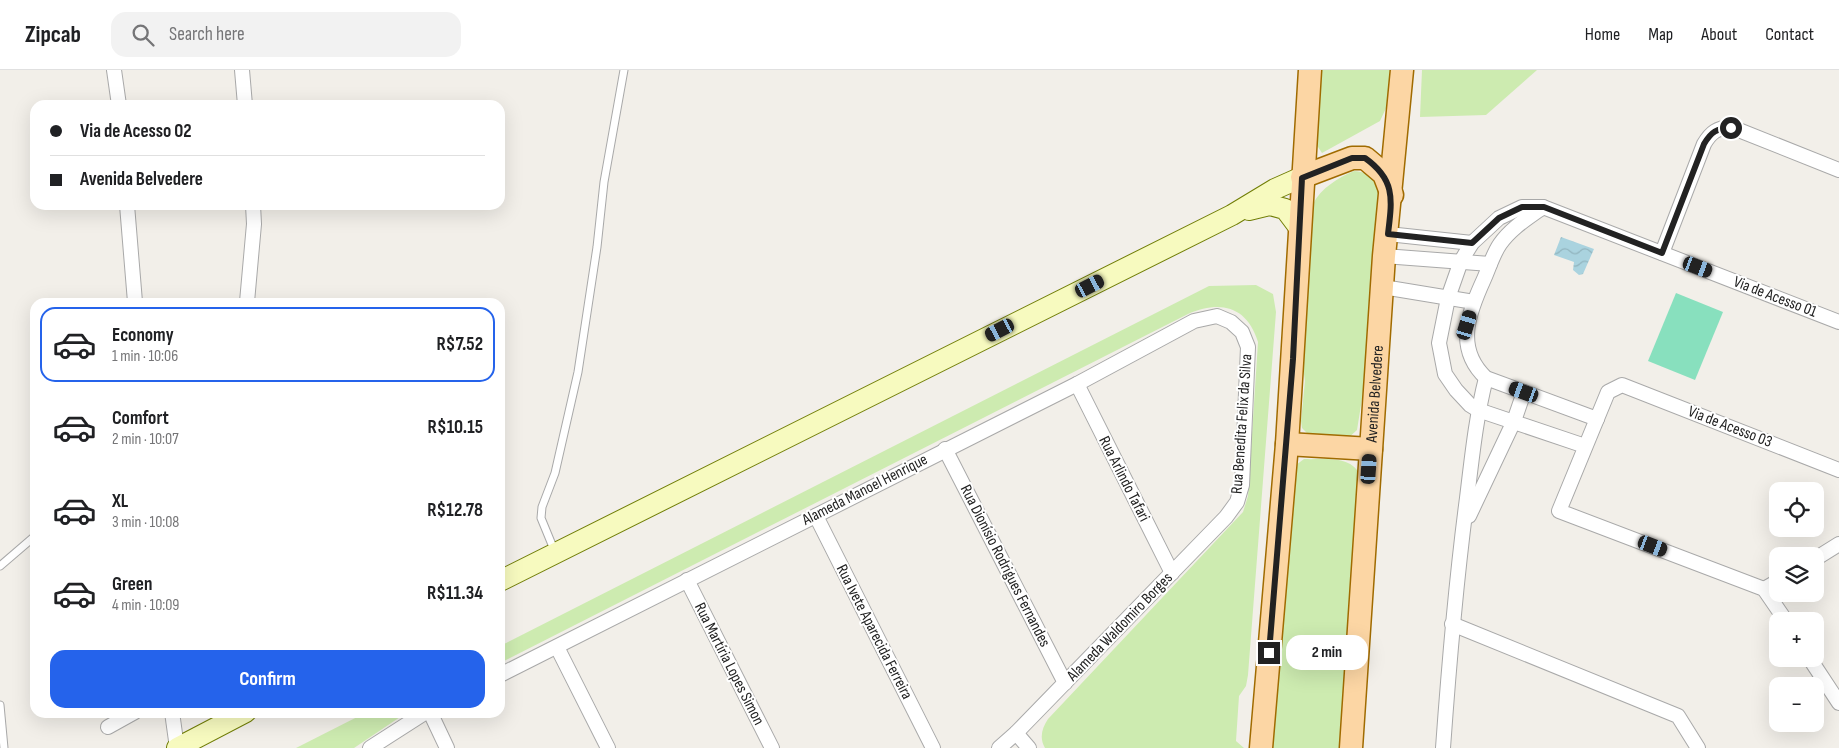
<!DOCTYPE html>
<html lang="en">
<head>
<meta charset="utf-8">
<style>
	:root { --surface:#fff; --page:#f2f2f2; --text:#202124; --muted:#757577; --line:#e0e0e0; --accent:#2563eb }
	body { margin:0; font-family:"Sofia Sans Condensed",sans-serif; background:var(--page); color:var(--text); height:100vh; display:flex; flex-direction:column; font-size:19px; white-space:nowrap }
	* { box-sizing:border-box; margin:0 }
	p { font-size:16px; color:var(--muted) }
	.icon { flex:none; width:28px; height:28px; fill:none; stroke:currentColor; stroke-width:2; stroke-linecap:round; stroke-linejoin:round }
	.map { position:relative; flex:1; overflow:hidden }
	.details { position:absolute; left:30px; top:228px; width:475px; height:420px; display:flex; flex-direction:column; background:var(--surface); border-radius:15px; box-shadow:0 5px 20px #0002 }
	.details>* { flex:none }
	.guide { position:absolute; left:30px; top:30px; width:475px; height:110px; border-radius:15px; box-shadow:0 5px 20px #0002; display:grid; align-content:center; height:110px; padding:0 20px; background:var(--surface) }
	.controls { position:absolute; left:1769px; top:412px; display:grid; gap:10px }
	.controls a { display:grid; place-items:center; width:55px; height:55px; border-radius:10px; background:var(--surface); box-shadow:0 5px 20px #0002; font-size:25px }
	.end { position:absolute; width:22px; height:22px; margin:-11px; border:6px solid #222; background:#fff; box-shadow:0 0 0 2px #fff }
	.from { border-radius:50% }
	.bubble { position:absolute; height:35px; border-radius:15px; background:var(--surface); box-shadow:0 5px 20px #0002; font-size:16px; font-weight:700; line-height:35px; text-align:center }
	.car { position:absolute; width:15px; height:30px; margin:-15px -8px; border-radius:6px; box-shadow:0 0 4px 1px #0007; background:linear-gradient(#222 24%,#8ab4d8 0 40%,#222 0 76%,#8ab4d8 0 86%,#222 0) }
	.guide b { display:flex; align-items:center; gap:18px; height:48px; font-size:19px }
	.guide b+b { border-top:1px solid var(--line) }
	.guide i { width:12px; height:12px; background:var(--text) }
	ul { padding:9px 0 0; list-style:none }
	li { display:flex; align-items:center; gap:15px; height:75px; margin:0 10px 8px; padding:0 10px; border:2px solid transparent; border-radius:15px }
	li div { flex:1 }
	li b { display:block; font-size:19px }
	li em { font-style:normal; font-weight:700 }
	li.on { border-color:var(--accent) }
	li>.icon { width:45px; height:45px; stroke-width:1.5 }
	.cta { display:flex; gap:10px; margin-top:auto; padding:10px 20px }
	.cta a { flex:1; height:58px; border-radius:15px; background:var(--accent); color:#fff; font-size:20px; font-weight:700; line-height:58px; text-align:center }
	header { display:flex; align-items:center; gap:30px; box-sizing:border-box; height:70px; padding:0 25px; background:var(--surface); border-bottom:1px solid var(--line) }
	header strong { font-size:24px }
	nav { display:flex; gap:28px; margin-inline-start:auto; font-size:18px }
	.search { width:350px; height:45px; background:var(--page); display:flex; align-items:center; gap:12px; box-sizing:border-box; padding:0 18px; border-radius:15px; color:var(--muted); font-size:19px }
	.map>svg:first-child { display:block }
	.grass { fill:#cdebb0 }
	.pitch { fill:#88e0be }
	.water { fill:url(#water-waves) }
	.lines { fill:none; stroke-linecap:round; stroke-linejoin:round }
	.lane-casing { stroke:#a9a9a9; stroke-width:9 }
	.street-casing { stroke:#a9a9a9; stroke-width:16 }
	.secondary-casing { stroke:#707d05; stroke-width:22 }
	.primary-casing { stroke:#a06b00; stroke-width:25 }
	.lane { stroke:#fff; stroke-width:7 }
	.street { stroke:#fff; stroke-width:14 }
	.secondary { stroke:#f7fabf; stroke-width:20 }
	.primary { stroke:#fcd6a4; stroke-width:22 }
	.route { stroke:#222; stroke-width:6 }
	.labels { text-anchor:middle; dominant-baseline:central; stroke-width:4; stroke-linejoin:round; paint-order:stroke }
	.street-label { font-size:16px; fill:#222; stroke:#fff }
</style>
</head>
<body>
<header>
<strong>Zipcab</strong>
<div class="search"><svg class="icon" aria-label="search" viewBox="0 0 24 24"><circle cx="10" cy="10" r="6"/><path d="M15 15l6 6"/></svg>Search here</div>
<nav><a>Home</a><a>Map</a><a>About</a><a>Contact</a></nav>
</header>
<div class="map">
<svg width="1839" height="678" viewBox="0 0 1839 678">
	<defs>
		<pattern id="water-waves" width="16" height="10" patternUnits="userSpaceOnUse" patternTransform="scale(1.25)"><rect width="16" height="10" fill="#aad3df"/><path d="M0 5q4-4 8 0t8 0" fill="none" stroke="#92b5bf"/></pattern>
	</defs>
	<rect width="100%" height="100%" fill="#f2efe9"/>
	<g class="grass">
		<polygon points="1320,0 1390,0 1387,36 1380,51 1322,83 1314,71"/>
		<polygon points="1422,0 1537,0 1486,45 1420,47"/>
		<path d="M1354 101C1370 102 1374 109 1379 123L1366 304 1357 360 1346 370 1309 365 1302 358 1301 351 1305 311 1302 290 1313 134C1321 118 1338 108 1354 101Z"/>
		<path d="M1256 215 1273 224 1276 242 1248 605 1246 616 1239 626 1236 671 1244 678H1045C1039 668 1042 658 1048 649L1243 442 1248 426 1258 272C1247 236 1220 230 1188 244L500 593V576L1209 216Z"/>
		<path d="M1304 389C1322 390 1349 385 1359 403L1344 678H1270L1296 395Z"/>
		<polygon points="367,642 406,643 354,678 296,678"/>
	</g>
	<polygon class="pitch" points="1676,223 1723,242 1695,310 1648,291"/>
	<polygon class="water" points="1561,167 1594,179 1583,204 1579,205 1573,200 1574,192 1554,185"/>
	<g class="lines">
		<g class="lane-casing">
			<g id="lane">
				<polyline points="555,482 541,448 542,437 555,403 578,302 597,177 604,112 624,0"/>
				<polyline points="0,496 35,466"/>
				<polyline points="0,635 4,678"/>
			</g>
		</g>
		<g class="street-casing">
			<g id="street">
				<polyline points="114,0 119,35"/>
				<polyline points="242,0 245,35"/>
				<polyline points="127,135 135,232"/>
				<path d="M1543 137C1528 148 1511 158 1500 174 1493 184 1489 198 1484 209 1469 242 1454 278 1486 308L1597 349"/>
				<polyline points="1388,164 1472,173"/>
				<path d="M1662 183 1704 74C1711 62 1717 58 1731 57L1839 100"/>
				<polyline points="1384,186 1490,194"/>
				<polyline points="1383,217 1474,232"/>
				<polyline points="247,232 254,154 253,135"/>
				<polyline points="1077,314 1172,503"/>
				<polyline points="1585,376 1478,340 1470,335 1456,320 1445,304 1439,273 1448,228 1461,191 1472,173 1499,148 1522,137 1543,137 1839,252"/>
				<polyline points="945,379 1065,613"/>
				<polyline points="816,446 933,678"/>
				<polyline points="1469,446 1514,351 1524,322"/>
				<polyline points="1815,489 1839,474"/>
				<polyline points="687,510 772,678"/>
				<polyline points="1764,519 1778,511"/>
				<polyline points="1786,551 1764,519 1559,441 1608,322 1622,315 1839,400"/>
				<polyline points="1452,554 1678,646 1698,678"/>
				<polyline points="557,577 608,678"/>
				<polyline points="1810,589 1839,633"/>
				<polyline points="500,605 1077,314 1194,251 1217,246 1231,252 1242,262 1248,277 1242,415 1237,432 1226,447 1016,663 999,678"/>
				<polyline points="172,642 177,678"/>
				<polyline points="430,642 447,678"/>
				<polyline points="108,657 135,642"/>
				<polyline points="1016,663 1029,678"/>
				<polyline points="370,678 426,642"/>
				<path d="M1443 678C1449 594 1456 511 1467 428 1472 387 1476 347 1486 308"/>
			</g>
		</g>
		<g class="secondary-casing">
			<g id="secondary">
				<polyline points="1249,140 1270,135 1285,139 1300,159"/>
				<polyline points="500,511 1232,145 1275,119 1302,107"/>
				<polyline points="177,678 246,642"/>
			</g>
		</g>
		<g class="primary-casing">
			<g id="primary">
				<polyline points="1302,107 1352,88 1365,88 1384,104 1392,125"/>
				<polyline points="1287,374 1371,379"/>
				<polyline points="1261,678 1287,374 1310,0"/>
				<path id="s1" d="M1351 678 1384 186 1402 0"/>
			</g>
		</g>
		<use href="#lane" class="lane"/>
		<use href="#street" class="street"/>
		<use href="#secondary" class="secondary"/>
		<use href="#primary" class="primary"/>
	</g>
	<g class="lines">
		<path class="route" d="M1269 583 1293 289 1302 108 1352 88H1365C1396 110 1392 130 1388 164L1472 173 1499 148 1522 137H1544L1662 183 1704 74C1711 62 1717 58 1731 58"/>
	</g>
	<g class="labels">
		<g class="street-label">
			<text transform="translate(1775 227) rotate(21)">Via de Acesso 01</text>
			<text stroke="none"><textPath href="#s1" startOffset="355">Avenida Belvedere</textPath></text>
			<text transform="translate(1242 354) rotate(-86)">Rua Benedita Felix da Silva</text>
			<text transform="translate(1730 357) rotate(21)">Via de Acesso 03</text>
			<text transform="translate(1124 409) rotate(63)">Rua Arlindo Tafari</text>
			<text transform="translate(865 420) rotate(-27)">Alameda Manoel Henrique</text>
			<text transform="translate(1005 496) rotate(63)">Rua Dionísio Rodrigues Fernandes</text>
			<text transform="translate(1120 557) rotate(-46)">Alameda Waldomiro Borges</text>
			<text transform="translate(874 562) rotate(63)">Rua Ivete Aparecida Ferreira</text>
			<text transform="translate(729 594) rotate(63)">Rua Martíria Lopes Simon</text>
		</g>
	</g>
</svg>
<div class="controls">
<a><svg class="icon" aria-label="locate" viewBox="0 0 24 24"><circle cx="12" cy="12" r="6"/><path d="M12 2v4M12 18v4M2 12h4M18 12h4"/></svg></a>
<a><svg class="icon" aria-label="layers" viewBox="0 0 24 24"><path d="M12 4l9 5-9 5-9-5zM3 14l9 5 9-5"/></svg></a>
<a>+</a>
<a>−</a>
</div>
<i class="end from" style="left:1731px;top:58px"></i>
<i class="end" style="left:1269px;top:583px"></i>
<div class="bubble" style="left:1286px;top:565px;width:82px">2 min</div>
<i class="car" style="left:1698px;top:197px;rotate:111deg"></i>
<i class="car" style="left:1090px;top:216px;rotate:63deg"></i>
<i class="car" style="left:1467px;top:255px;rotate:17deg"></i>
<i class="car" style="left:1000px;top:260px;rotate:243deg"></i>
<i class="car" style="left:1524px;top:322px;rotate:290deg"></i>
<i class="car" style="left:1369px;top:399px;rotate:4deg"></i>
<i class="car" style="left:1653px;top:476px;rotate:111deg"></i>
<div class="guide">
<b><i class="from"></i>Via de Acesso 02</b>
<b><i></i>Avenida Belvedere</b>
</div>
<section class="details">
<ul>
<li class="on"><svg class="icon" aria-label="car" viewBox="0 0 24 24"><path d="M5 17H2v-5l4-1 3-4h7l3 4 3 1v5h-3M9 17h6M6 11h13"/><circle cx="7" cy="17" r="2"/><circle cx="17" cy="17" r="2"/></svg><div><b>Economy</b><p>1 min · 10:06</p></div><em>R$7.52</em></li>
<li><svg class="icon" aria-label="car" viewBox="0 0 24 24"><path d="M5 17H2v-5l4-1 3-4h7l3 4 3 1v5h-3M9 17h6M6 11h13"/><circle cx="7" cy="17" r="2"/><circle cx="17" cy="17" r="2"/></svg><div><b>Comfort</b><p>2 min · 10:07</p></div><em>R$10.15</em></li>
<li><svg class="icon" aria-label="car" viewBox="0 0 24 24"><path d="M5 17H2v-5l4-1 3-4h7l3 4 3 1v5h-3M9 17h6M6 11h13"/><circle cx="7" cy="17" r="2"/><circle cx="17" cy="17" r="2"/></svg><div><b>XL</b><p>3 min · 10:08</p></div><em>R$12.78</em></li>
<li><svg class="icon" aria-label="car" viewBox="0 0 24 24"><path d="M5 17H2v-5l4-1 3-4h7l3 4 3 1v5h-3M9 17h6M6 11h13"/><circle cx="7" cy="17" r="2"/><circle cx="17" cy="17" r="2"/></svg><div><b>Green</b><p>4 min · 10:09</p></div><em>R$11.34</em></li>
</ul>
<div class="cta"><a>Confirm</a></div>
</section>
</div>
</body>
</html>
